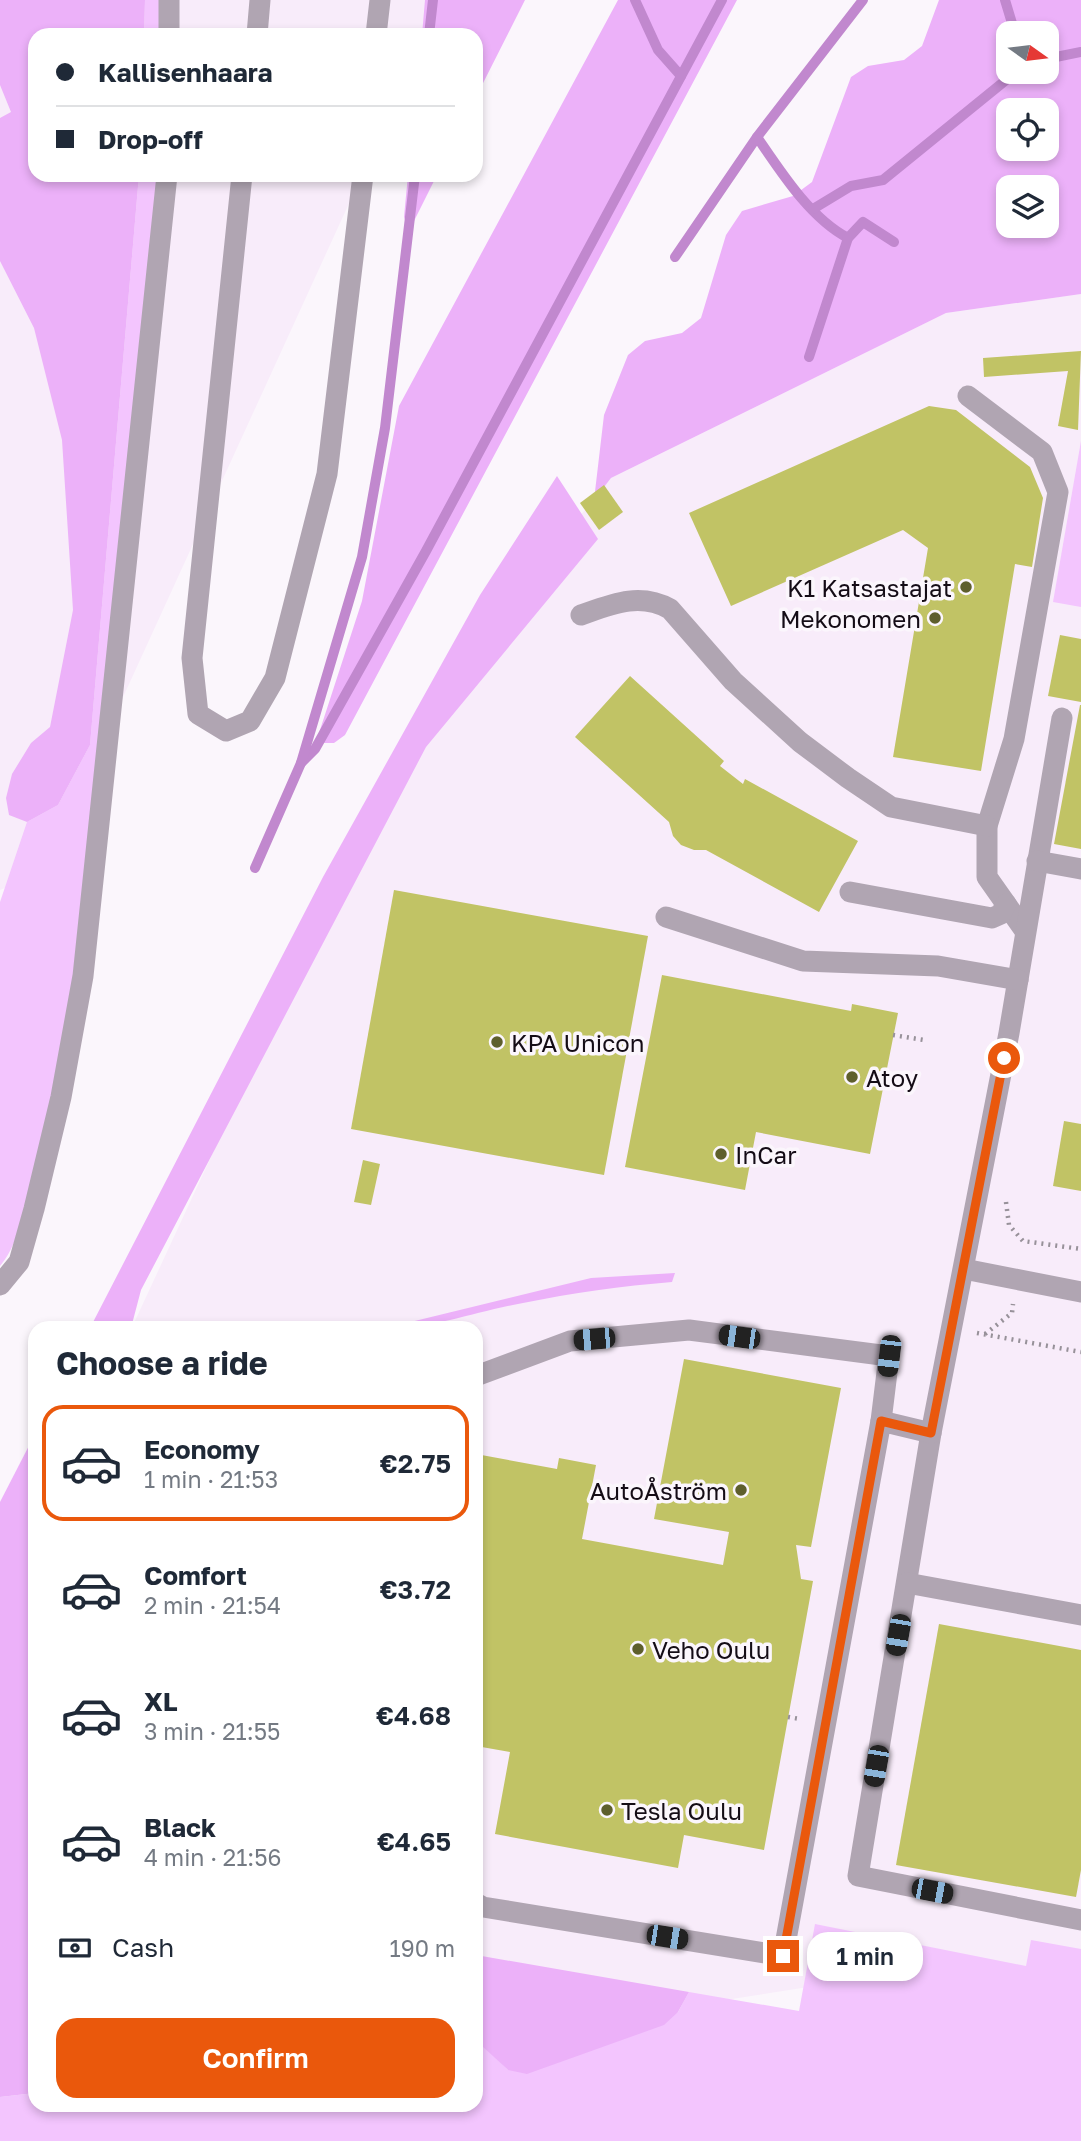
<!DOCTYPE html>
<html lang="en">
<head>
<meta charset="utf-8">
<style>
	:root { --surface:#fff; --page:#f2f2f3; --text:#1f2937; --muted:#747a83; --line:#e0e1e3; --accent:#ea580c }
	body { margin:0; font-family:"Golos Text",sans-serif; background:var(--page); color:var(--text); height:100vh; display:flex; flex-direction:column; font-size:26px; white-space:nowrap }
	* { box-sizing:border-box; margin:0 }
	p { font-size:23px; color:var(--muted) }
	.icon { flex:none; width:38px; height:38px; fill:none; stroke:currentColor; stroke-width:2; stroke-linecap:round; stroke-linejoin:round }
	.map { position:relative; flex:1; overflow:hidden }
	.side { position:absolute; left:28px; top:1321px; width:455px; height:791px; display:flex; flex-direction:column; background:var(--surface); border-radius:21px; box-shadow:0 4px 10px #0003 }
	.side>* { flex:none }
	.guide { position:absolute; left:28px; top:28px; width:455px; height:154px; border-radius:21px; box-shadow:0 4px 10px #0003; display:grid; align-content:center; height:154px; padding:0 28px; background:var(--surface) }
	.needle { width:46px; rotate:104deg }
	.fabs { position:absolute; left:996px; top:21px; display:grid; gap:14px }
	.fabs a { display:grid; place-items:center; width:63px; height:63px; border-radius:14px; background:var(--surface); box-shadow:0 4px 10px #0003; font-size:35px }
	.end { position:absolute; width:32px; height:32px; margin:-16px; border:9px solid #ea580c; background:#fff; box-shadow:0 0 0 4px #fff }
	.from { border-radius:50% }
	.bubble { position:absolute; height:49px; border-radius:21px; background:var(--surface); box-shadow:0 4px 10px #0003; font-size:23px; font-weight:600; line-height:49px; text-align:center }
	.car { position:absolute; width:21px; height:42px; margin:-21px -10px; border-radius:9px; box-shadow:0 0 5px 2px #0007; background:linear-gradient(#222 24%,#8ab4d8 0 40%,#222 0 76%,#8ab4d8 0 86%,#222 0) }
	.guide b { display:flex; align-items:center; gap:24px; height:66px; font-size:26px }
	.guide b+b { border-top:2px solid var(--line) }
	.guide i { width:18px; height:18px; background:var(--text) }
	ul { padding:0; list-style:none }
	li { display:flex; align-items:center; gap:21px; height:116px; margin:0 14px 10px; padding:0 14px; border:4px solid transparent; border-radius:21px }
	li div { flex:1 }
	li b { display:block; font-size:26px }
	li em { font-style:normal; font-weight:600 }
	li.on { border-color:var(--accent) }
	li>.icon { width:63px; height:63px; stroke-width:1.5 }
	h2 { padding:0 28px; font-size:32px; line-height:84px }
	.pay { display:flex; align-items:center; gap:18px; height:77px; padding:0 28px; font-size:26px }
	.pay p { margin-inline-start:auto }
	.button { display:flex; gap:14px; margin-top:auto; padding:14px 28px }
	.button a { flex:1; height:80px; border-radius:21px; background:var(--accent); color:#fff; font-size:28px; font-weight:600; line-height:80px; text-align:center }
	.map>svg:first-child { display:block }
	.built { fill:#f8ecfa }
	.green { fill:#f3c5fe }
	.forest { fill:#ecb1f9; fill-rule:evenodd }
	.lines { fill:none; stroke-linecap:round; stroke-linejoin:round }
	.stream { stroke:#c188ce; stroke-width:10 }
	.building { fill:#c1c365 }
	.path { stroke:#979199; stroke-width:4.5; stroke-dasharray:2 5; stroke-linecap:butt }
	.minor { stroke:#b0a5b2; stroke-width:21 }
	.route { stroke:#ea580c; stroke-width:9 }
	.poi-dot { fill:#5e5f2c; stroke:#fbf6fc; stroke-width:2.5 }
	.labels { text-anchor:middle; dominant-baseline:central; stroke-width:7; stroke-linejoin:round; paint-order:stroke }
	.poi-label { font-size:24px; fill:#140c16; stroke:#fbf6fc; text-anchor:start }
</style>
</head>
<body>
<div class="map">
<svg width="1081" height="2141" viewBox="0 0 1081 2141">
	<rect width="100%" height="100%" fill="#fbf6fc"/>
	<g class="built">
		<polygon points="0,0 442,0 426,35 35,35 35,175 362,175 43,872 0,890"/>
		<polygon points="1081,294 1081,1983 821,1985 687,2006 476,1967 476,1328 144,1328 134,1323 414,719 611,478 946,313"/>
	</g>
	<g class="green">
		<polygon points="145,0 164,0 163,35 144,35"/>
		<path d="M139 175H158L73 977C63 1035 35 1230 0 1266V902L27 822 58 805 90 745Z"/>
		<polygon points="1081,441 1081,607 1053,602"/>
		<polygon points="815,1924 1026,1966 1031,1940 1081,1949 1081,2141 0,2141 0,2097 35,2093 35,2105 476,2105 476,2045 482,2045 508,2070 678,2012 689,1992 799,2011"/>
	</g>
	<g class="forest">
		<polygon points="0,0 145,0 144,35 35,35 35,175 139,175 90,745 58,805 27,822 9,815 6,798 12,774 31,743 50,727 73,610 62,440 34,328 0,261 0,118 11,112 0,85"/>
		<polygon points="425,0 525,0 476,97 476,35 422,35"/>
		<polygon points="618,0 737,0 345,735 334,743 324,743 319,733 362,601 399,406"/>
		<path d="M939 0H1081V294L946 313 611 478 594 500 604 415 628 355 645 341 682 333 701 318 726 235 742 211 793 196 812 182 851 77 868 66 904 60 922 46ZM1008 33H1046V72H1008ZM1008 110H1046V149H1008ZM1008 187H1046V226H1008Z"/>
		<polygon points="408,175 437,175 409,231 404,217"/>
		<polygon points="557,476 598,539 426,747 141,1290 131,1328 90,1328 323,877 480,595"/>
		<path d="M675 1273 672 1282C622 1286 572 1293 523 1303 474 1312 436 1328 386 1328L591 1278Z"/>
		<polygon points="35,1434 35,2093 0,2097 0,1502"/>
		<polygon points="476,1955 689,1992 678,2012 664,2025 527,2074 508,2070 482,2046 476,2045"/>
	</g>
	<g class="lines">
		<g class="stream">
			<polyline points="635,0 658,50 681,76"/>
			<polyline points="1005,0 1015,33"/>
			<polyline points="429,35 433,0"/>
			<polyline points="1046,59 1081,52"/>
			<path d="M757 137C781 172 810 218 848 238"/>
			<polyline points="813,209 851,186 883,180 1016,72"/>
			<polyline points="675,257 757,137 863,0"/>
			<polyline points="809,357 848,238 863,222 894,242"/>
			<polyline points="301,763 315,749 426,551 722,0"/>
			<polyline points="255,868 301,763 362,557 385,428 415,175"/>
		</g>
	</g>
	<g class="building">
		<polygon points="1081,351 1078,430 1058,426 1068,371 984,377 983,358"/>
		<polygon points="929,406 956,410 1030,467 1043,498 1032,567 1015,564 981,771 893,757 928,548 903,530 731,606 689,513"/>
		<polygon points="604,485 623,512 599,530 580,503"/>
		<polygon points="1060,635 1081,639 1081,702 1048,696"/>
		<polygon points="630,676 724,761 720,766 743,784 745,779 858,841 819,912 706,850 694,850 681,845 673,836 669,822 575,737"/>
		<polygon points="1080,705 1081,705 1081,849 1054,844"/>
		<polygon points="394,890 648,936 604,1175 351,1129"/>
		<polygon points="662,975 851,1011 852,1004 898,1013 870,1154 756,1132 745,1190 625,1167"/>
		<polygon points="1064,1121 1081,1124 1081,1191 1053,1186"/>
		<polygon points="363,1160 380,1164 371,1205 354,1202"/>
		<polygon points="684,1359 841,1388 811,1547 796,1545 801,1579 813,1581 764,1850 684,1835 678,1868 495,1834 510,1752 476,1746 476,1454 557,1469 559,1458 596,1465 582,1539 723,1565 729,1532 654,1519"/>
		<polygon points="939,1624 1081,1650 1081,1870 1076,1897 896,1865"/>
	</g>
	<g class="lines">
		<g class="path">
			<polyline points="893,1035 924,1040"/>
			<polyline points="1006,1202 1009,1225 1023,1241 1081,1249"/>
			<polyline points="977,1333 1081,1352"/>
			<polyline points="985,1334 1012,1313 1013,1304"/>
			<polyline points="788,1717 800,1719"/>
		</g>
		<g class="minor">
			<polyline points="169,35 169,0"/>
			<polyline points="257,35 260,0"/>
			<polyline points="376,35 380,0"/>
			<polyline points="242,175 192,658 198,714 226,731 250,721 275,678 327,474 363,175"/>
			<polyline points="968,396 1042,452 1058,492 1014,739 987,826 987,877 1025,931"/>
			<path d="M581 615C612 604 640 592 670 609L733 681 800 742 848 778 891 807 987 826"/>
			<polyline points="1062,718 1009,1033 931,1433 858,1876 1081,1920"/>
			<polyline points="1037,861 1081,869"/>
			<polyline points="850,892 992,918 1001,914 1006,904"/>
			<polyline points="666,917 803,961 938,966 1018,980"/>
			<polyline points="964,1269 1081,1292"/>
			<polyline points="0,1285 19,1262 34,1209 61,1097 83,976 167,175"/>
			<polyline points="476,1376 570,1341 689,1330 889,1356 881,1421"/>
			<polyline points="907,1583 1081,1615"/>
			<polyline points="476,1903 483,1907 783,1956 881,1421 931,1433"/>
		</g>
	</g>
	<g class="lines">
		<polyline class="route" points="783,1956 881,1421 931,1433 1004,1058"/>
	</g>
	<g class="poi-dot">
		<circle cx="966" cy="587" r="7"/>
		<circle cx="935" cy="618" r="7"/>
		<circle cx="497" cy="1042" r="7"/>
		<circle cx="852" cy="1077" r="7"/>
		<circle cx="721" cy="1154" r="7"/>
		<circle cx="741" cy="1490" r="7"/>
		<circle cx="638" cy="1649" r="7"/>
		<circle cx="607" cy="1810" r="7"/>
	</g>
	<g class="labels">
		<g class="poi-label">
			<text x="952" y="587" text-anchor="end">K1 Katsastajat</text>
			<text x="921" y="618" text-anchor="end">Mekonomen</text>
			<text x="511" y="1042">KPA Unicon</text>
			<text x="866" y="1077">Atoy</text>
			<text x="735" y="1154">InCar</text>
			<text x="727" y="1490" text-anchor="end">AutoÅström</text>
			<text x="652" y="1649">Veho Oulu</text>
			<text x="621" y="1810">Tesla Oulu</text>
		</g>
	</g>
</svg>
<div class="fabs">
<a><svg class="needle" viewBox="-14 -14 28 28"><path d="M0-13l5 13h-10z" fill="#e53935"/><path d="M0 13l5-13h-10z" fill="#747a83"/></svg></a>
<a><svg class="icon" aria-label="locate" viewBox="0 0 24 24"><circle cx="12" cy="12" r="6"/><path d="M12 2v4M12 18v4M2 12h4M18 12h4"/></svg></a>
<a><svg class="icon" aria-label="layers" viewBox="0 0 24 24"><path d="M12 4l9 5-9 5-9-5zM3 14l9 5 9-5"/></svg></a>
</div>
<i class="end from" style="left:1004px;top:1058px"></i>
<i class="end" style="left:783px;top:1956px"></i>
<div class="bubble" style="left:807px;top:1932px;width:116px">1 min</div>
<i class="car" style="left:739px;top:1337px;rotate:278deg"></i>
<i class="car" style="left:594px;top:1339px;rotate:265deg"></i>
<i class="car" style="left:889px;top:1356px;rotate:187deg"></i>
<i class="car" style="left:898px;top:1635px;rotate:190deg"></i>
<i class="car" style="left:876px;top:1766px;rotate:190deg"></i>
<i class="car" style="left:932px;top:1891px;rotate:101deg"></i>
<i class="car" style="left:667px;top:1937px;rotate:99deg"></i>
<div class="guide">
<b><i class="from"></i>Kallisenhaara</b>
<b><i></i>Drop-off</b>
</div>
<section class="side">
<h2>Choose a ride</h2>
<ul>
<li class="on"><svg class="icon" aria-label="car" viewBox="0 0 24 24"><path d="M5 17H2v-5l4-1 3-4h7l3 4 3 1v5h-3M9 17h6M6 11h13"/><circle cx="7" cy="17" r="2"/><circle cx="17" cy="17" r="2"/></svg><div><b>Economy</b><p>1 min · 21:53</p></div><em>€2.75</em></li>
<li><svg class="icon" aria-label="car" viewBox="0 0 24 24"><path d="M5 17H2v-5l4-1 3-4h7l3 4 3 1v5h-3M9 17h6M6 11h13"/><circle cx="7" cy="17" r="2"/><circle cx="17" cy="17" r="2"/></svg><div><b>Comfort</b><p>2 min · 21:54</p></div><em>€3.72</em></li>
<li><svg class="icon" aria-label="car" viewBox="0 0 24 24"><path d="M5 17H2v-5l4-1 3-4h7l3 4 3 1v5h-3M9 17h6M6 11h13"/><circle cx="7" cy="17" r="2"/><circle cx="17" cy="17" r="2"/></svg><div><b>XL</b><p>3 min · 21:55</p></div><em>€4.68</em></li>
<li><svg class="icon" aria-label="car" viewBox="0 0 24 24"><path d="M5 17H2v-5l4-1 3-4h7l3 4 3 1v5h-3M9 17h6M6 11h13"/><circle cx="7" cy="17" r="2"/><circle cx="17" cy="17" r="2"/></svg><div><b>Black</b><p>4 min · 21:56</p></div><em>€4.65</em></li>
</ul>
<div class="pay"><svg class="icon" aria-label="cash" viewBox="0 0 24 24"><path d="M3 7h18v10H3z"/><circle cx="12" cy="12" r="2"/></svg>Cash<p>190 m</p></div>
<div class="button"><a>Confirm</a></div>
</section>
</div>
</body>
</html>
